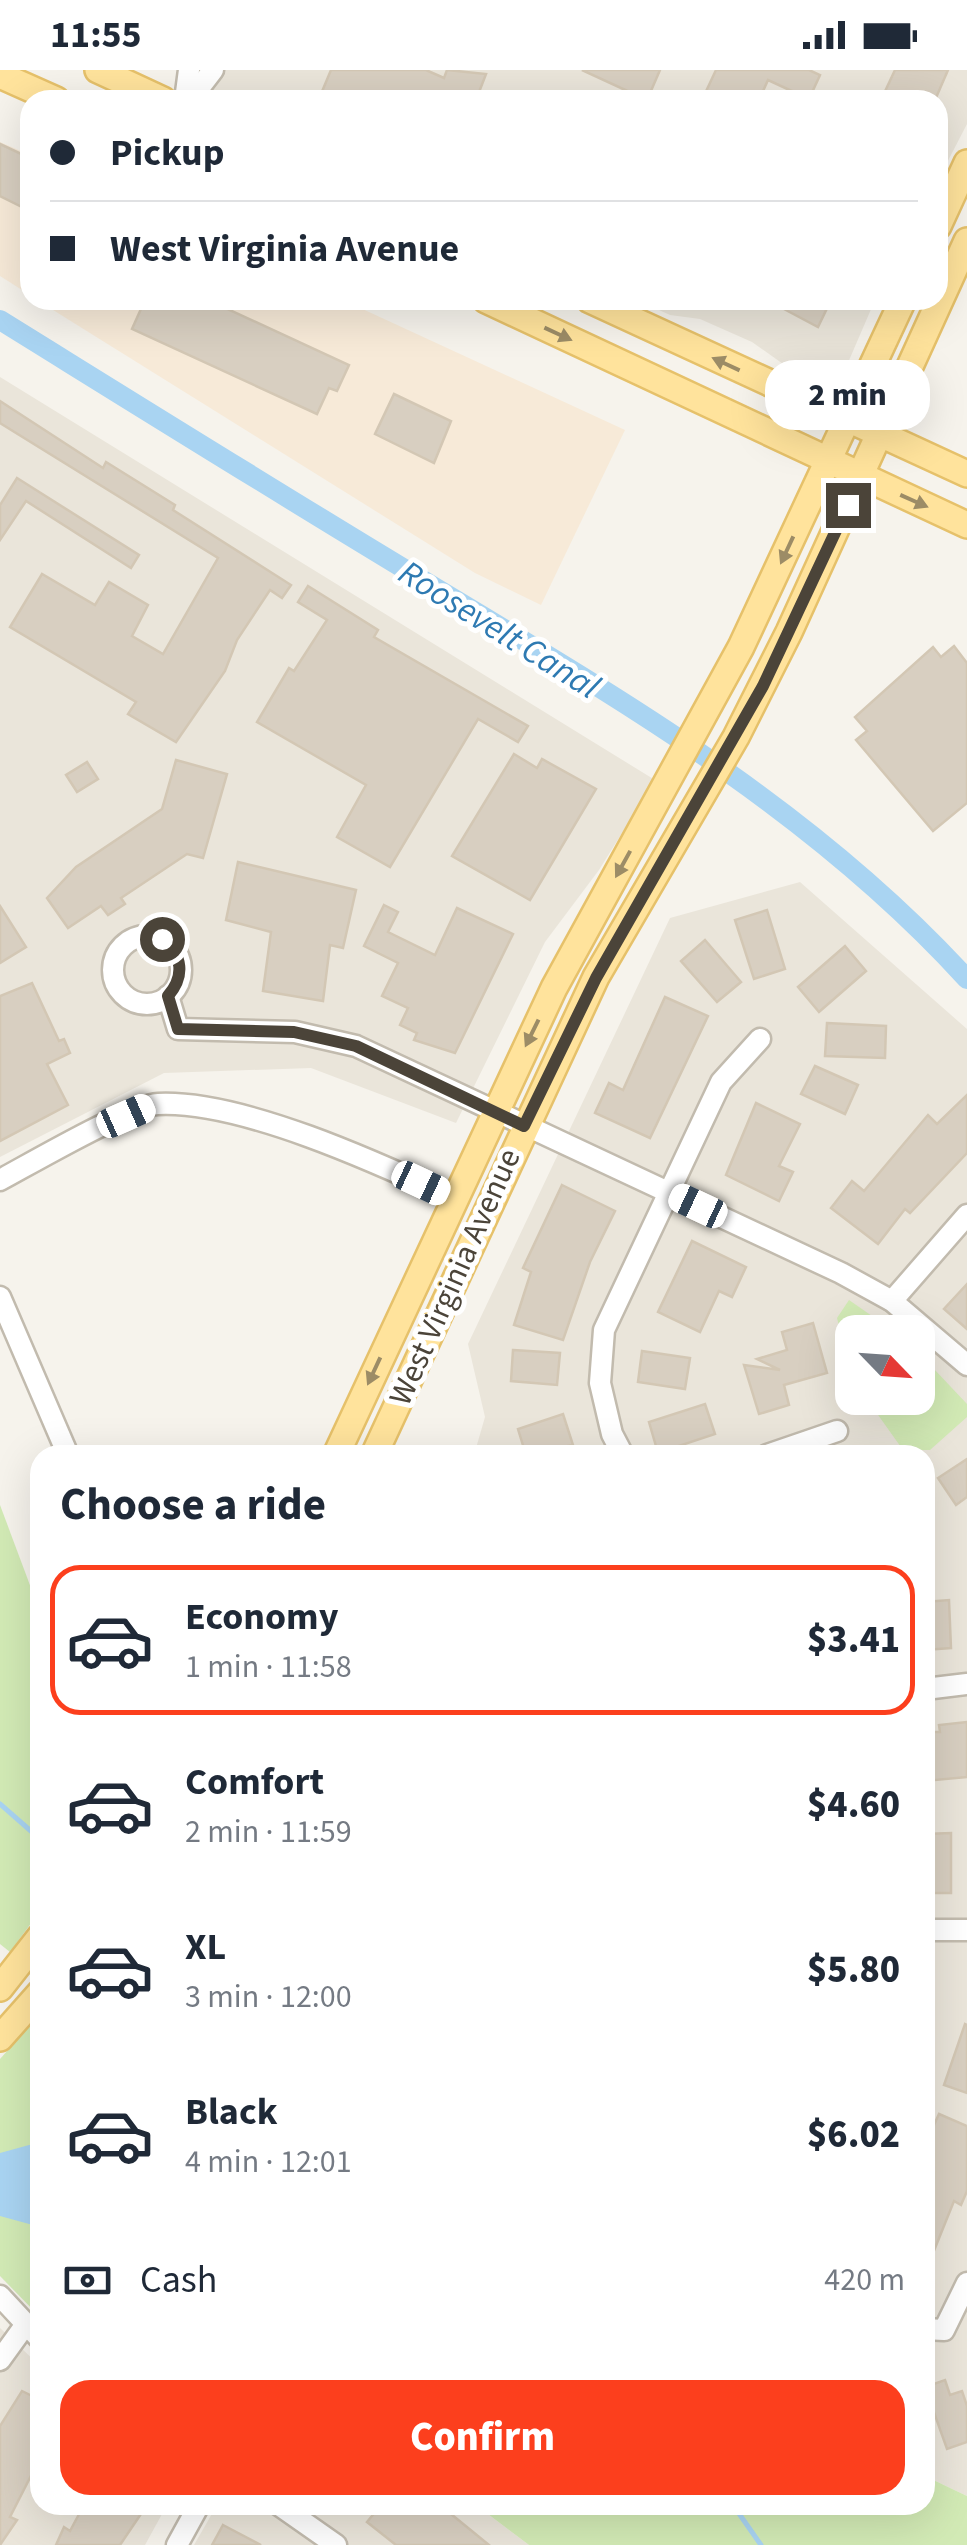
<!DOCTYPE html>
<html lang="en">
<head>
<meta charset="utf-8">
<style>
	:root { --surface:#fff; --page:#f2f2f3; --text:#1f2937; --muted:#747a83; --line:#e0e1e3; --accent:#fc3f1d }
	body { margin:0; font-family:"Source Sans 3",sans-serif; background:var(--page); color:var(--text); height:100vh; display:flex; flex-direction:column; font-size:38px; white-space:nowrap }
	* { box-sizing:border-box; margin:0 }
	p { font-size:32px; color:var(--muted) }
	.icon { flex:none; width:55px; height:55px; fill:none; stroke:currentColor; stroke-width:2; stroke-linecap:round; stroke-linejoin:round }
	.map { position:relative; flex:1; overflow:hidden }
	.side { position:absolute; left:30px; top:1375px; width:905px; height:1070px; display:flex; flex-direction:column; background:var(--surface); border-radius:30px; box-shadow:0 10px 40px #0002 }
	.side>* { flex:none }
	.hud { position:absolute; left:20px; top:20px; width:928px; height:220px; border-radius:30px; box-shadow:0 10px 40px #0002; display:grid; align-content:center; height:220px; padding:0 30px; background:var(--surface) }
	.needle { width:65px; rotate:115deg }
	.controls { position:absolute; left:835px; top:1245px; display:grid; gap:20px }
	.controls a { display:grid; place-items:center; width:100px; height:100px; border-radius:20px; background:var(--surface); box-shadow:0 10px 40px #0002; font-size:50px }
	.end { position:absolute; width:45px; height:45px; margin:-22px; border:12px solid #4b4439; background:#fff; box-shadow:0 0 0 5px #fff }
	.from { border-radius:50% }
	.bubble { position:absolute; height:70px; border-radius:30px; background:var(--surface); box-shadow:0 10px 40px #0002; font-size:32px; font-weight:800; line-height:70px; text-align:center }
	.car { position:absolute; width:30px; height:60px; margin:-30px -15px; border-radius:12px; box-shadow:0 0 8px 2px #0007; background:linear-gradient(#fff 24%,#345 0 40%,#fff 0 76%,#345 0 86%,#fff 0) }
	.hud b { display:flex; align-items:center; gap:35px; height:95px; font-size:38px }
	.hud b+b { border-top:2px solid var(--line) }
	.hud i { width:25px; height:25px; background:var(--text) }
	ul { padding:0; list-style:none }
	li { display:flex; align-items:center; gap:30px; height:150px; margin:0 20px 15px; padding:0 10px; border:5px solid transparent; border-radius:30px }
	li div { flex:1 }
	li b { display:block; font-size:38px }
	li em { font-style:normal; font-weight:800 }
	li.current { border-color:var(--accent) }
	li>.icon { width:90px; height:90px; stroke-width:1.5 }
	h2 { padding:0 30px; font-size:45px; line-height:120px }
	.pay { display:flex; align-items:center; gap:25px; height:110px; padding:0 30px; font-size:38px }
	.pay p { margin-inline-start:auto }
	.primary-button { display:flex; gap:20px; margin-top:auto; padding:20px 30px }
	.primary-button a { flex:1; height:115px; border-radius:30px; background:var(--accent); color:#fff; font-size:40px; font-weight:800; line-height:115px; text-align:center }
	.status { display:flex; justify-content:space-between; align-items:center; height:70px; padding:0 50px; background:var(--surface); direction:ltr }
	.status svg { height:28px; fill:currentColor }
	.map>svg:first-child { display:block }
	.residential { fill:#eae5da; fill-rule:evenodd }
	.commercial { fill:#f7ead8 }
	.green { fill:#d2eab5 }
	.water { fill:#a9d4f2 }
	.lines { fill:none; stroke-linecap:round; stroke-linejoin:round }
	.stream { stroke:#a9d4f2; stroke-width:5 }
	.canal { stroke:#a9d4f2; stroke-width:20 }
	.building { fill:#d8cfc1; stroke:#d3c7b4; stroke-width:2.5 }
	.minor-casing { stroke:#c2bbae; stroke-width:25 }
	.major-casing { stroke:#e6c16a; stroke-width:30 }
	.minor { stroke:#fff; stroke-width:20 }
	.major { stroke:#ffe39c; stroke-width:25 }
	.oneway { fill:#9c8c66 }
	.route { stroke:#4b4439; stroke-width:12 }
	.labels { text-anchor:middle; dominant-baseline:central; stroke-width:10; stroke-linejoin:round; paint-order:stroke }
	.street-label { font-size:32px; fill:#4b4439; stroke:#fff }
	.water-label { font-size:35px; font-style:italic; fill:#2e7ab2; stroke:#fff }
</style>
</head>
<body>
<div class="status"><b>11:55</b><svg viewBox="0 0 49 12"><path d="M0 12V9h3v3zM5 12V6h3v6zM10 12V3h3v9zM15 12V0h3v12zM26 1h20v11H26zM47 4h2v5h-2z"/></svg></div>
<div class="map">
<svg width="967" height="2475" viewBox="0 0 967 2475">
	<rect width="100%" height="100%" fill="#f6f3ec"/>
	<g class="residential">
		<polygon points="201,0 967,0 967,54 938,110 938,30 229,30 194,14"/>
		<polygon points="637,230 875,230 847,295 834,310 819,313 800,306 752,272 700,249 670,245"/>
		<polygon points="0,307 655,710 599,800 545,872 456,1053 311,998 164,1003 0,1087"/>
		<path d="M800 812 967 959V2426L925 2406V1385H474L485 1347 468 1274 670 848ZM852 1262H918V1328H852Z"/>
		<polygon points="0,2258 40,2296 40,2435 167,2435 145,2475 0,2475"/>
		<polygon points="217,2435 476,2435 529,2475 194,2475"/>
	</g>
	<g class="commercial">
		<polygon points="0,72 30,85 30,225 0,206"/>
		<polygon points="37,230 343,230 625,360 541,535 475,503"/>
	</g>
	<g class="green">
		<polygon points="849,1230 895,1262 852,1262 852,1308 837,1248"/>
		<polygon points="918,1282 967,1334 967,1347 930,1380 903,1380 866,1328 918,1328"/>
		<polygon points="0,1435 40,1542 40,1841 10,1882 0,1874"/>
		<polygon points="40,1944 40,2247 0,2206 0,1989"/>
		<polygon points="925,2406 967,2426 967,2475 529,2475 476,2435 925,2435"/>
	</g>
	<polygon class="water" points="40,2072 40,2157 0,2146 0,2083"/>
	<g class="lines">
		<g class="stream">
			<polyline points="0,1734 40,1769"/>
			<polyline points="733,2435 761,2475"/>
		</g>
		<path class="canal" d="M0 250C142 338 283 426 426 512 620 629 813 740 967 909"/>
	</g>
	<g class="building">
		<polygon points="331,0 426,0 444,8 447,0 486,4 476,30 333,30 321,24"/>
		<polygon points="582,0 660,0 647,30"/>
		<polygon points="716,0 809,0 820,5 809,29 768,10 759,30 702,30"/>
		<polygon points="895,0 948,0 935,30 881,30"/>
		<polygon points="0,74 30,88 30,141 0,126"/>
		<polygon points="145,230 208,230 349,295 337,321 329,318 317,344 132,259"/>
		<polygon points="767,230 831,230 818,257"/>
		<polygon points="394,324 451,351 434,393 375,364"/>
		<polygon points="0,331 103,398 106,392 175,435 173,440 291,515 282,528 270,520 237,570 225,601 176,672 128,644 136,632 10,557 42,504 95,535 109,512 148,535 132,566 163,584 218,488 0,353"/>
		<polygon points="17,408 139,485 131,498 26,431 0,470 0,435"/>
		<polygon points="308,516 378,560 374,567 528,656 518,672 478,649 390,797 337,767 366,715 257,652 289,598 294,601 327,550 298,532"/>
		<polygon points="954,576 967,593 967,733 933,761 856,670 867,661 855,647 933,577 941,587"/>
		<polygon points="514,684 537,698 542,689 596,719 530,830 452,786"/>
		<polygon points="176,690 227,704 203,788 187,784 121,828 125,834 108,845 101,836 68,858 47,828 76,797 162,739"/>
		<polygon points="87,692 98,709 77,722 66,705"/>
		<polygon points="238,792 356,820 343,878 330,875 323,931 263,921 271,862 226,850"/>
		<polygon points="384,835 398,842 388,862 435,885 457,838 513,864 455,983 414,970 417,963 400,955 408,938 382,926 398,893 364,876"/>
		<polygon points="0,836 26,877 0,893"/>
		<polygon points="767,840 785,899 754,909 735,850"/>
		<polygon points="705,870 741,912 717,932 681,891"/>
		<polygon points="845,876 866,901 819,942 798,917"/>
		<polygon points="32,913 59,971 64,969 70,983 47,994 68,1035 0,1071 0,926"/>
		<polygon points="665,927 708,946 650,1068 595,1043 609,1013 623,1020"/>
		<polygon points="827,953 886,956 885,988 825,986"/>
		<polygon points="815,996 858,1015 845,1044 801,1024"/>
		<polygon points="967,1025 967,1083 910,1143 905,1139 878,1174 831,1138 852,1111 864,1121 928,1045 937,1054"/>
		<polygon points="756,1033 800,1054 779,1096 793,1102 779,1131 726,1105"/>
		<polygon points="562,1115 615,1141 590,1192 563,1270 514,1255 531,1202 523,1198"/>
		<polygon points="692,1171 746,1197 732,1227 719,1221 700,1262 658,1242"/>
		<polygon points="967,1214 967,1259 944,1239"/>
		<polygon points="813,1253 827,1303 784,1315 789,1335 759,1344 744,1295 780,1300 757,1289 787,1280 782,1262"/>
		<polygon points="513,1280 560,1283 557,1315 511,1311"/>
		<polygon points="642,1281 690,1288 685,1319 638,1312"/>
		<polygon points="705,1334 715,1364 658,1383 649,1352"/>
		<polygon points="563,1344 573,1375 526,1385 518,1359"/>
		<polygon points="967,1389 967,1427 956,1435 938,1408"/>
		<polygon points="949,1530 951,1578 925,1580 925,1532"/>
		<polygon points="967,1652 967,1707 925,1711 925,1662 940,1662 939,1655"/>
		<polygon points="951,1763 951,1823 925,1823 925,1764"/>
		<polygon points="965,1954 967,1955 967,2023 944,2015"/>
		<polygon points="939,2044 967,2056 967,2121 961,2135 954,2131 925,2203 925,2075"/>
		<polygon points="945,2310 950,2325 962,2321 967,2336 967,2372 947,2379 925,2317"/>
		<polygon points="22,2321 40,2330 40,2388 10,2447 17,2450 0,2475 0,2356"/>
		<polygon points="84,2435 147,2435 120,2475 56,2475 64,2457 70,2461"/>
		<polygon points="381,2435 440,2435 489,2475 396,2475 367,2452"/>
		<polygon points="223,2455 261,2475 212,2475"/>
	</g>
	<g class="lines">
		<g class="minor-casing">
			<g id="minor">
				<polyline points="185,30 189,0"/>
				<polyline points="190,30 213,0"/>
				<circle cx="147" cy="900" r="34"/>
				<polyline points="168,926 178,959 295,962 356,976 841,1203 892,1231 967,1295"/>
				<path d="M0 1110C30 1094 131 1035 158 1034 241 1030 378 1093 454 1128"/>
				<polyline points="0,1227 68,1385"/>
				<polyline points="892,1231 967,1145"/>
				<polyline points="623,1385 612,1364 600,1313 604,1260 721,1012 760,969"/>
				<polyline points="767,1385 837,1361"/>
				<polyline points="925,1619 967,1614"/>
				<polyline points="925,1860 967,1860"/>
				<polyline points="0,2226 40,2269"/>
				<polyline points="925,2259 944,2260 967,2213"/>
				<polyline points="0,2290 26,2254"/>
				<polyline points="279,2435 336,2475"/>
				<polyline points="177,2475 199,2435"/>
			</g>
		</g>
		<g class="major-casing">
			<g id="major">
				<polyline points="98,0 163,30"/>
				<polyline points="0,5 56,30"/>
				<polyline points="938,156 967,93"/>
				<polyline points="486,230 967,455"/>
				<polyline points="590,230 967,404"/>
				<polyline points="336,1385 554,918 741,577 903,230"/>
				<polyline points="374,1385 596,907 736,667 789,562 967,171"/>
				<polyline points="0,1918 40,1867"/>
				<polyline points="0,1968 40,1923"/>
			</g>
		</g>
		<use href="#minor" class="minor"/>
		<use href="#major" class="major"/>
	</g>
	<defs><path id="oneway-solid" d="M-6-.8H1V-3.2L6.5 0L1 3.2V.8H-6Z" transform="scale(2.5)"/></defs>
	<g class="oneway">
		<use href="#oneway-solid" transform="translate(558 264) rotate(25)"/>
		<use href="#oneway-solid" transform="translate(726 294) rotate(-155)"/>
		<use href="#oneway-solid" transform="translate(914 431) rotate(24)"/>
		<use href="#oneway-solid" transform="translate(787 480) rotate(115)"/>
		<use href="#oneway-solid" transform="translate(623 794) rotate(119)"/>
		<use href="#oneway-solid" transform="translate(532 963) rotate(116)"/>
		<use href="#oneway-solid" transform="translate(374 1301) rotate(115)"/>
	</g>
	<g class="lines">
		<path class="route" d="M162 869C183 885 185 906 168 926L178 959 294 962 356 976 524 1056 596 908 763 616 848 435"/>
	</g>
	<g class="labels">
		<g class="street-label">
			<text transform="translate(455 1207) rotate(-66)">West Virginia Avenue</text>
		</g>
		<g class="water-label">
			<text transform="translate(499 560) rotate(32)">Roosevelt Canal</text>
		</g>
	</g>
</svg>
<div class="controls">
<a><svg class="needle" viewBox="-14 -14 28 28"><path d="M0-13l5 13h-10z" fill="#e53935"/><path d="M0 13l5-13h-10z" fill="#747a83"/></svg></a>
</div>
<i class="end from" style="left:162px;top:869px"></i>
<i class="end" style="left:848px;top:435px"></i>
<div class="bubble" style="left:765px;top:290px;width:165px">2 min</div>
<i class="car" style="left:126px;top:1046px;rotate:66deg"></i>
<i class="car" style="left:421px;top:1113px;rotate:115deg"></i>
<i class="car" style="left:698px;top:1136px;rotate:295deg"></i>
<div class="hud">
<b><i class="from"></i>Pickup</b>
<b><i></i>West Virginia Avenue</b>
</div>
<section class="side">
<h2>Choose a ride</h2>
<ul>
<li class="current"><svg class="icon" aria-label="car" viewBox="0 0 24 24"><path d="M5 17H2v-5l4-1 3-4h7l3 4 3 1v5h-3M9 17h6M6 11h13"/><circle cx="7" cy="17" r="2"/><circle cx="17" cy="17" r="2"/></svg><div><b>Economy</b><p>1 min · 11:58</p></div><em>$3.41</em></li>
<li><svg class="icon" aria-label="car" viewBox="0 0 24 24"><path d="M5 17H2v-5l4-1 3-4h7l3 4 3 1v5h-3M9 17h6M6 11h13"/><circle cx="7" cy="17" r="2"/><circle cx="17" cy="17" r="2"/></svg><div><b>Comfort</b><p>2 min · 11:59</p></div><em>$4.60</em></li>
<li><svg class="icon" aria-label="car" viewBox="0 0 24 24"><path d="M5 17H2v-5l4-1 3-4h7l3 4 3 1v5h-3M9 17h6M6 11h13"/><circle cx="7" cy="17" r="2"/><circle cx="17" cy="17" r="2"/></svg><div><b>XL</b><p>3 min · 12:00</p></div><em>$5.80</em></li>
<li><svg class="icon" aria-label="car" viewBox="0 0 24 24"><path d="M5 17H2v-5l4-1 3-4h7l3 4 3 1v5h-3M9 17h6M6 11h13"/><circle cx="7" cy="17" r="2"/><circle cx="17" cy="17" r="2"/></svg><div><b>Black</b><p>4 min · 12:01</p></div><em>$6.02</em></li>
</ul>
<div class="pay"><svg class="icon" aria-label="cash" viewBox="0 0 24 24"><path d="M3 7h18v10H3z"/><circle cx="12" cy="12" r="2"/></svg>Cash<p>420 m</p></div>
<div class="primary-button"><a>Confirm</a></div>
</section>
</div>
</body>
</html>
